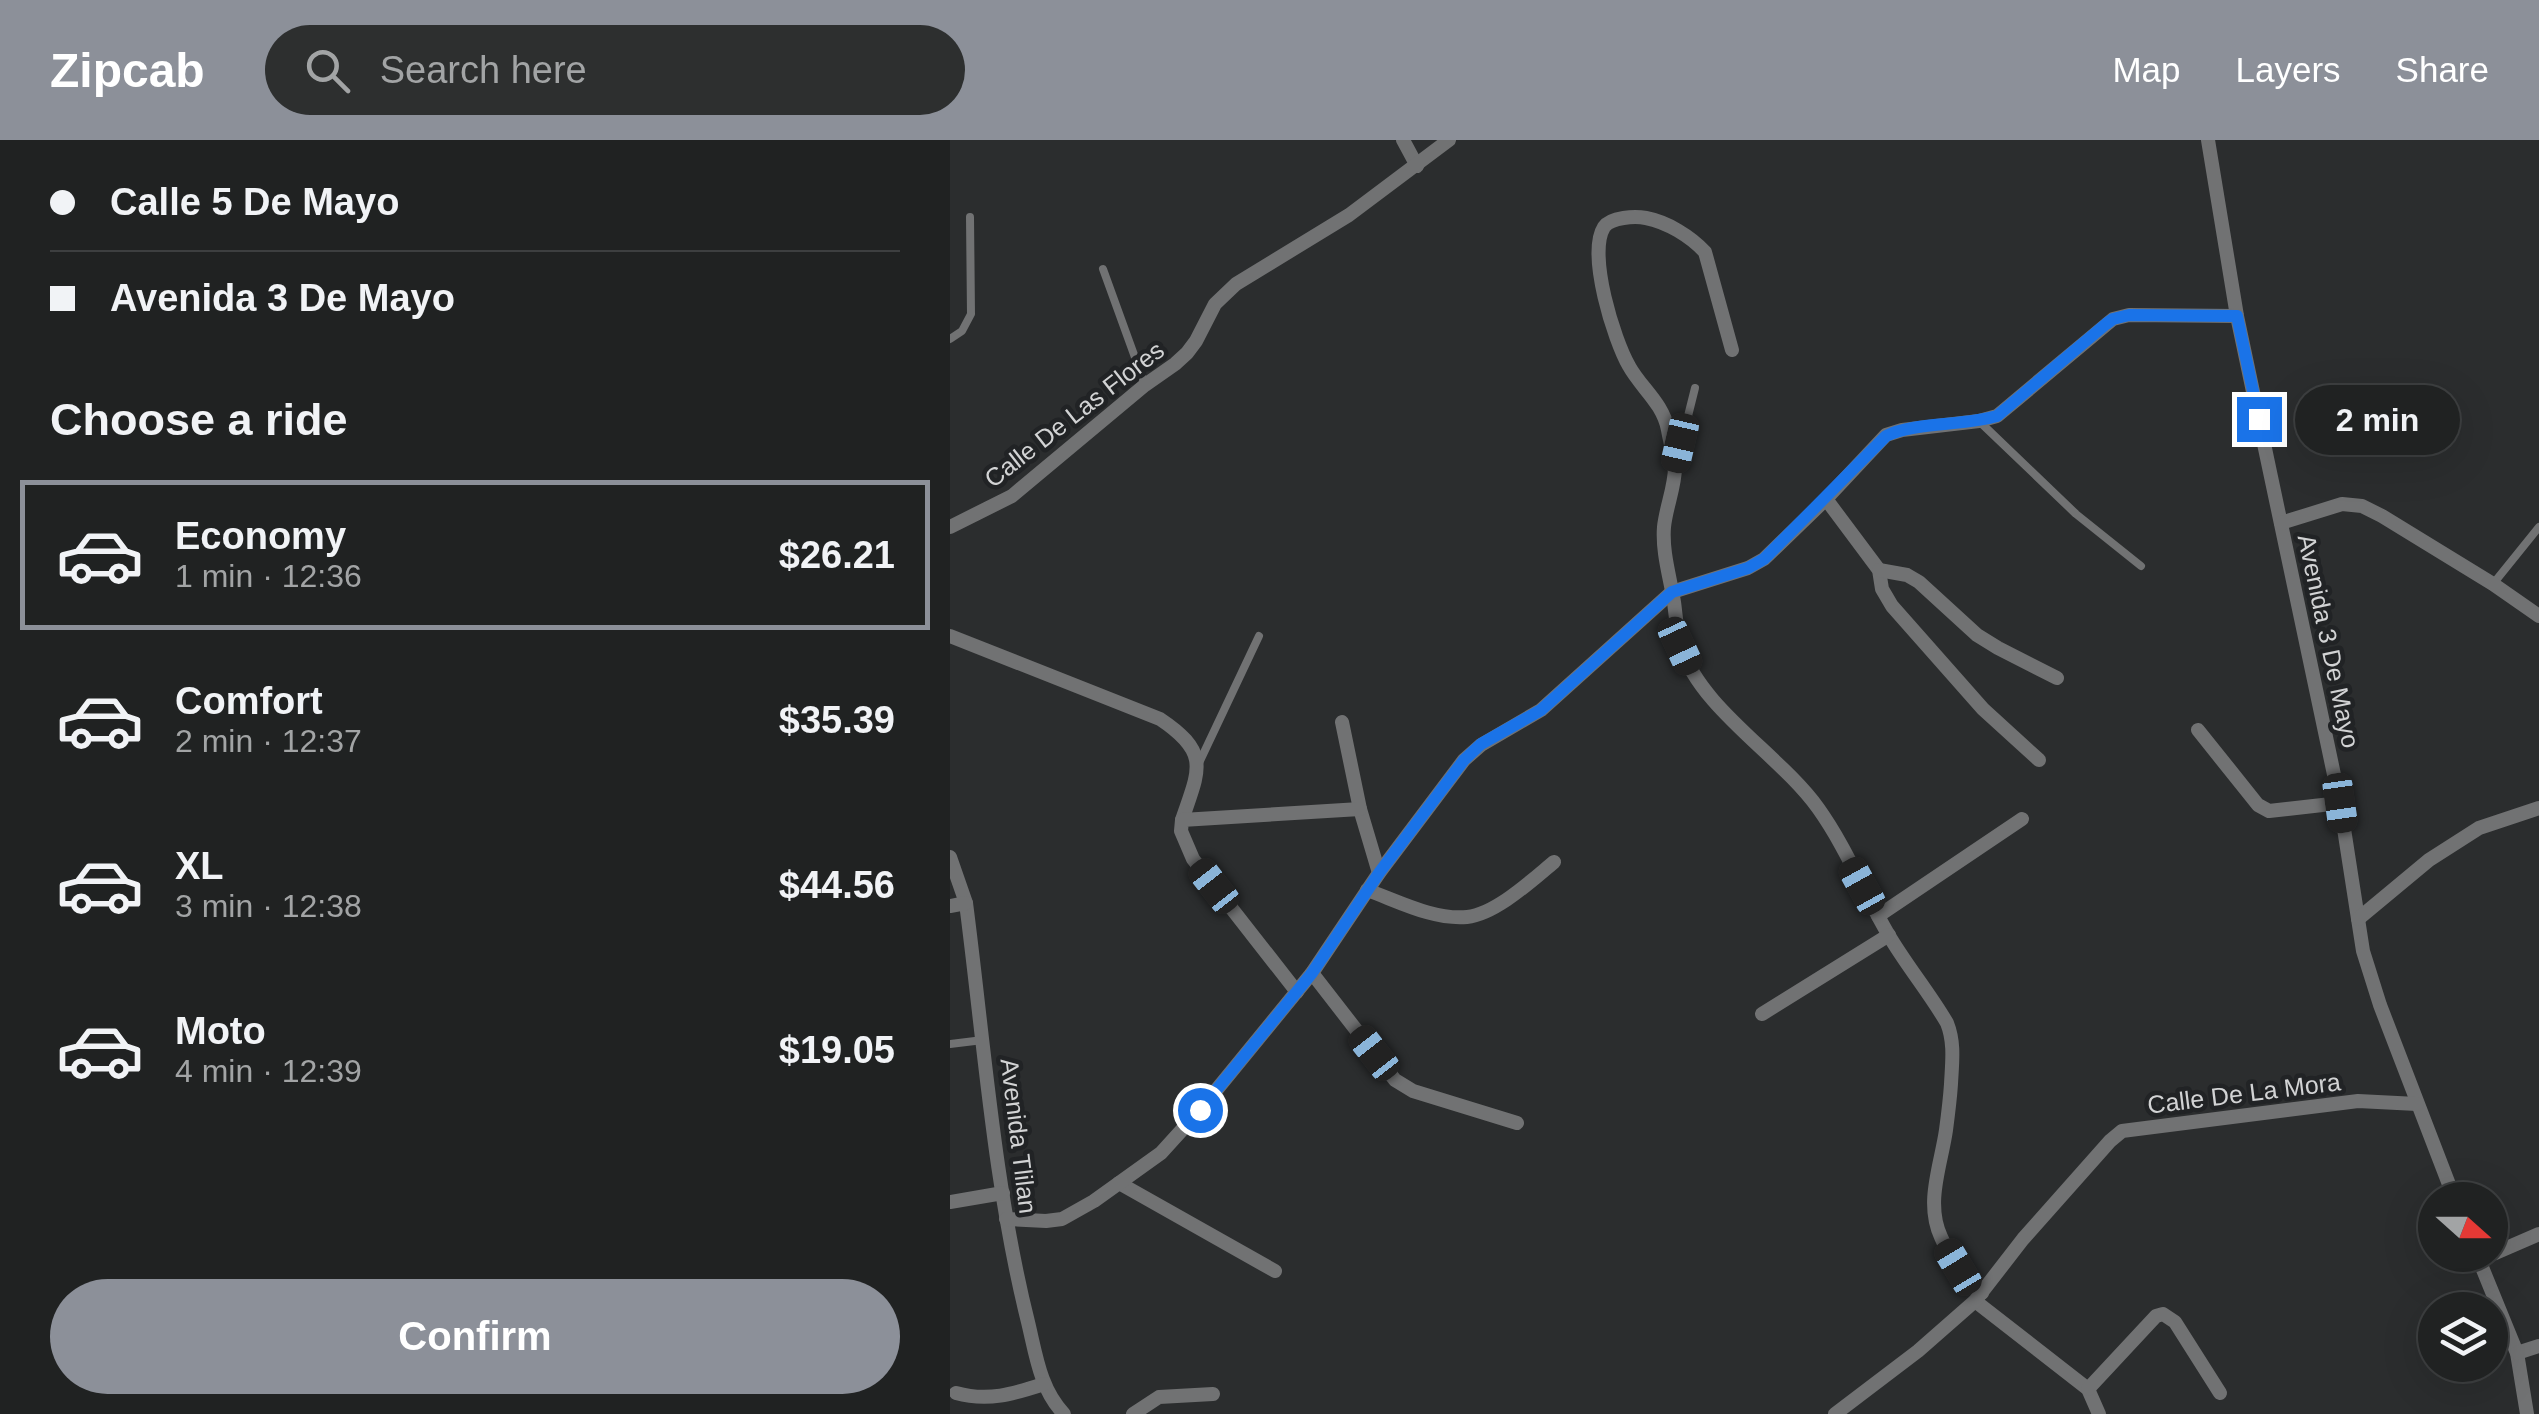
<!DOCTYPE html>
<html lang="en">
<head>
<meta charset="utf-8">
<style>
	:root { --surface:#202222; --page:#2d2f2f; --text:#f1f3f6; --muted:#a2a4a5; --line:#3d3f40; --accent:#8c9099 }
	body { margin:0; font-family:Arial,sans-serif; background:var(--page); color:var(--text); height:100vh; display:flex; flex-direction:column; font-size:38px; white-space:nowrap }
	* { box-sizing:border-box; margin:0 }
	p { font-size:32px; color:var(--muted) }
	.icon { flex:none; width:55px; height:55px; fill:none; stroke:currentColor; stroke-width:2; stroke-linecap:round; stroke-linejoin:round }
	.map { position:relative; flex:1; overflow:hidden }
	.drawer { display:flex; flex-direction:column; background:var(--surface); width:950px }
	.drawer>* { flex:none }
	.guide { display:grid; align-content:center; height:220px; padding:0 50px; background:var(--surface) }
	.needle { width:65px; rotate:111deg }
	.controls { position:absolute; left:1468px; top:1042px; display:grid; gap:20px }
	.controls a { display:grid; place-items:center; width:90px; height:90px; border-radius:50%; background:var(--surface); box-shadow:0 10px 40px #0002,0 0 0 2px var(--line); font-size:50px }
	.end { position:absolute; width:45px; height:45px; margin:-22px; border:12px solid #1a73e8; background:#fff; box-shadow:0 0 0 5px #fff }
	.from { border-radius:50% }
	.bubble { position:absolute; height:70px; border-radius:35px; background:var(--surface); box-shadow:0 10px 40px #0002,0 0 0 2px var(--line); font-size:32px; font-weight:700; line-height:70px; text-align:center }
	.car { position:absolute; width:30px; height:60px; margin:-30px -15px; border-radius:12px; box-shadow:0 0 8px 2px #0007; background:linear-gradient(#222 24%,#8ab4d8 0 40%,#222 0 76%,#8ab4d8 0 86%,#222 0) }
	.guide b { display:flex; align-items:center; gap:35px; height:95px; font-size:38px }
	.guide b+b { border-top:2px solid var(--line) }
	.guide i { width:25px; height:25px; background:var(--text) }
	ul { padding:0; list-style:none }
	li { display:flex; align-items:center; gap:30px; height:150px; margin:0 20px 15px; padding:0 30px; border:5px solid transparent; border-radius:0px }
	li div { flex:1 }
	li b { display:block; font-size:38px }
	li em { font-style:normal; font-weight:700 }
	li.on { border-color:var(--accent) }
	li>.icon { width:90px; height:90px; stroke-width:1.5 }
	h2 { padding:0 50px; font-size:45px; line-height:120px }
	.primary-button { display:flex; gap:20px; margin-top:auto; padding:20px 50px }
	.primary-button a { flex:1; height:115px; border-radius:60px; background:var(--accent); color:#fff; font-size:40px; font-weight:700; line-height:115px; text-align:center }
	header { display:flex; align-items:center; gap:60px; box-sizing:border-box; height:140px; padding:0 50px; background:var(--accent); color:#fff }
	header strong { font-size:48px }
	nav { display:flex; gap:55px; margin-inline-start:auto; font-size:35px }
	.search { width:700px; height:90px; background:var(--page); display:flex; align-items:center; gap:25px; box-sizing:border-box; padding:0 35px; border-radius:55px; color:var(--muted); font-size:38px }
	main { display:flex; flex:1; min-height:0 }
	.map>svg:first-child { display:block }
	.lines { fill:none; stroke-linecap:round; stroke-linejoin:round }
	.lane { stroke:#717273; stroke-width:8 }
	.street { stroke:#717273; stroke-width:14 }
	.route { stroke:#1a73e8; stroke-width:12 }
	.labels { text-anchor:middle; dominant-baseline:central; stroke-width:9; stroke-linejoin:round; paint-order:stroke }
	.street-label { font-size:25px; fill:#d2d3d4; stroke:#212325 }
</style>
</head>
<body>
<header>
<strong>Zipcab</strong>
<div class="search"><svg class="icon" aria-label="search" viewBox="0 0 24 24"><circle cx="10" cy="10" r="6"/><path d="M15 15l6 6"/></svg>Search here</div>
<nav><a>Map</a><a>Layers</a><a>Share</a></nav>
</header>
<main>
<section class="drawer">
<div class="guide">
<b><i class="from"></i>Calle 5 De Mayo</b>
<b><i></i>Avenida 3 De Mayo</b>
</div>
<h2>Choose a ride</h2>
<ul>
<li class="on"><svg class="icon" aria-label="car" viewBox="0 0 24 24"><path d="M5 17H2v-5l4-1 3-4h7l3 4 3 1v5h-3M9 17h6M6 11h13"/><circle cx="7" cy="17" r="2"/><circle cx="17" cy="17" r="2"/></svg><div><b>Economy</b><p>1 min · 12:36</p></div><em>$26.21</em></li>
<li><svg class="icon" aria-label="car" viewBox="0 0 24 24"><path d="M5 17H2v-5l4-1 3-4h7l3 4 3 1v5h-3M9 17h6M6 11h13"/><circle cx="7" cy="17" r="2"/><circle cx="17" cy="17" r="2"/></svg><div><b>Comfort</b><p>2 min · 12:37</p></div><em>$35.39</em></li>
<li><svg class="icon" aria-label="car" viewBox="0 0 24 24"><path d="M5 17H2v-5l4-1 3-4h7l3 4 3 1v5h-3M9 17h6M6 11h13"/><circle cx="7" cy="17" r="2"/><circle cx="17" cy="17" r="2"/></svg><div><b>XL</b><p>3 min · 12:38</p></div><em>$44.56</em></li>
<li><svg class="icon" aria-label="car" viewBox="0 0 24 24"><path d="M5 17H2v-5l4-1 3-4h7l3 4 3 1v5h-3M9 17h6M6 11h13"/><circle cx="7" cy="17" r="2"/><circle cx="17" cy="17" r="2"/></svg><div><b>Moto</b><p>4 min · 12:39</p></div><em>$19.05</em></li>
</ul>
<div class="primary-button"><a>Confirm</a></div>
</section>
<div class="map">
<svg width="1589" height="1274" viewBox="0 0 1589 1274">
	<rect width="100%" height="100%" fill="#2b2d2e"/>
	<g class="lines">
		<g class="lane">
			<polyline points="153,129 195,245"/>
			<polyline points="0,199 12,191 21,174 20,77"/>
			<polyline points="1031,283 1126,374 1191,426"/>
			<polyline points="728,316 745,248"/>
			<polyline points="1543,444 1589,387"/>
			<polyline points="249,623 309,496"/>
			<polyline points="0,904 33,900"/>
		</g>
		<g class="street">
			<polyline points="453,0 467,26"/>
			<polyline points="1258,0 1287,176 1390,663 1413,811 1430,865 1505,1060"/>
			<path d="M782 210 755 112C740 96 717 82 696 78 685 76 661 77 654 87 637 114 664 200 679 226 691 248 713 263 718 290 720 302 724 315 725 327 725 347 716 367 714 387 712 412 720 437 724 462 726 477 727 493 731 507 751 569 830 615 868 668 896 707 914 753 938 794 956 825 979 852 997 883 1005 903 1002 923 1001 944 1000 959 998 975 996 990 991 1025 975 1063 991 1097 1000 1119 1016 1136 1032 1153"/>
			<polyline points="876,359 929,430 932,449 942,466 1033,569 1089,620"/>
			<polyline points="1331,383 1392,364 1412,366 1432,376 1543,444 1589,476"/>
			<polyline points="0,387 62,356 195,245 225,224 237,213 246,201 265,164 286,144 399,75 499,0"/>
			<polyline points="929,430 957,435 969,442 1027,495 1048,508 1107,538"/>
			<path d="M0 496 210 579C261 613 249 630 232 680"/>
			<polyline points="392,582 410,669 429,733"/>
			<polyline points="1248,590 1308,665 1319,671 1390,663"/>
			<path d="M0 717 16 763C34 902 44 1046 78 1182 86 1215 90 1249 114 1274"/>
			<path d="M417 750C448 761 483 780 517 777 546 774 582 740 604 722"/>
			<polyline points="0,766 16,763"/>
			<polyline points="928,776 1072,679"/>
			<polyline points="1408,779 1479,720 1529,688 1589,668"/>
			<polyline points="362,833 445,940 463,951 567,983"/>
			<polyline points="347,852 243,719 231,691 232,680 410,669"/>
			<polyline points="812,874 939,795"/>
			<polyline points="169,1043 325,1131"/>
			<polyline points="0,1062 53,1053"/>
			<polyline points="56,1079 96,1081 112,1079 144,1061 211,1013 250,970 362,833 429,733 514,620 531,605 591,570 722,452 798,428 814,419 876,359 936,295 952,290 1029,281 1047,276 1163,179 1179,175 1287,176"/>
			<polyline points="1527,1115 1567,1213 1577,1274"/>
			<polyline points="1529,1120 1589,1094"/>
			<polyline points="1025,1161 1138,1249 1149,1274"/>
			<polyline points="1567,1213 1589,1206"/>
			<polyline points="1138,1249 1206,1176 1213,1174 1225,1182 1270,1253"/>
			<path d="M6 1253C38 1262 63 1254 94 1244"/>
			<polyline points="183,1274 209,1257 263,1254"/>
			<polyline points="885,1274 968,1211 1025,1161 1073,1099 1160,1001 1172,991 1408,961 1467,964"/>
		</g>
	</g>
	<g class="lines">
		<path class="route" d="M250 970 362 833 429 733 514 620 531 604 591 570 722 452 798 428 814 419 936 296C964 282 1013 286 1047 276L1156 184 1163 179 1179 175 1287 176 1309 279"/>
	</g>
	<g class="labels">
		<g class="street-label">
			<text transform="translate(124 274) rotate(-38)">Calle De Las Flores</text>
			<text transform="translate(1379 501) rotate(78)">Avenida 3 De Mayo</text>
			<text transform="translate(1294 953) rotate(-7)">Calle De La Mora</text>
			<text transform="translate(69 996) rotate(83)">Avenida Tlilan</text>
		</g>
	</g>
</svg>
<div class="controls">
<a><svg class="needle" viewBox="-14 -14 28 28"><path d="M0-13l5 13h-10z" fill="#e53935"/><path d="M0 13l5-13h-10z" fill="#a2a4a5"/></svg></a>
<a><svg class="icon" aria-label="layers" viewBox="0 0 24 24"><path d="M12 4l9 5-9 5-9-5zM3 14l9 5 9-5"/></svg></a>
</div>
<i class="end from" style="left:250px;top:970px"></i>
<i class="end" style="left:1309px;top:279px"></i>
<div class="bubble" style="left:1345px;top:245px;width:165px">2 min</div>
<i class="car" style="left:730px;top:303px;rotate:193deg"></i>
<i class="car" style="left:730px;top:506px;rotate:155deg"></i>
<i class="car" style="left:1390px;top:663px;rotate:172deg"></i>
<i class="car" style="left:264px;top:746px;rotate:322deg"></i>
<i class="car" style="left:912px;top:746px;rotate:331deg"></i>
<i class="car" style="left:424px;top:913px;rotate:322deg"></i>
<i class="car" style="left:1008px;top:1127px;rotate:329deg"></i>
</div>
</main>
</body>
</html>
